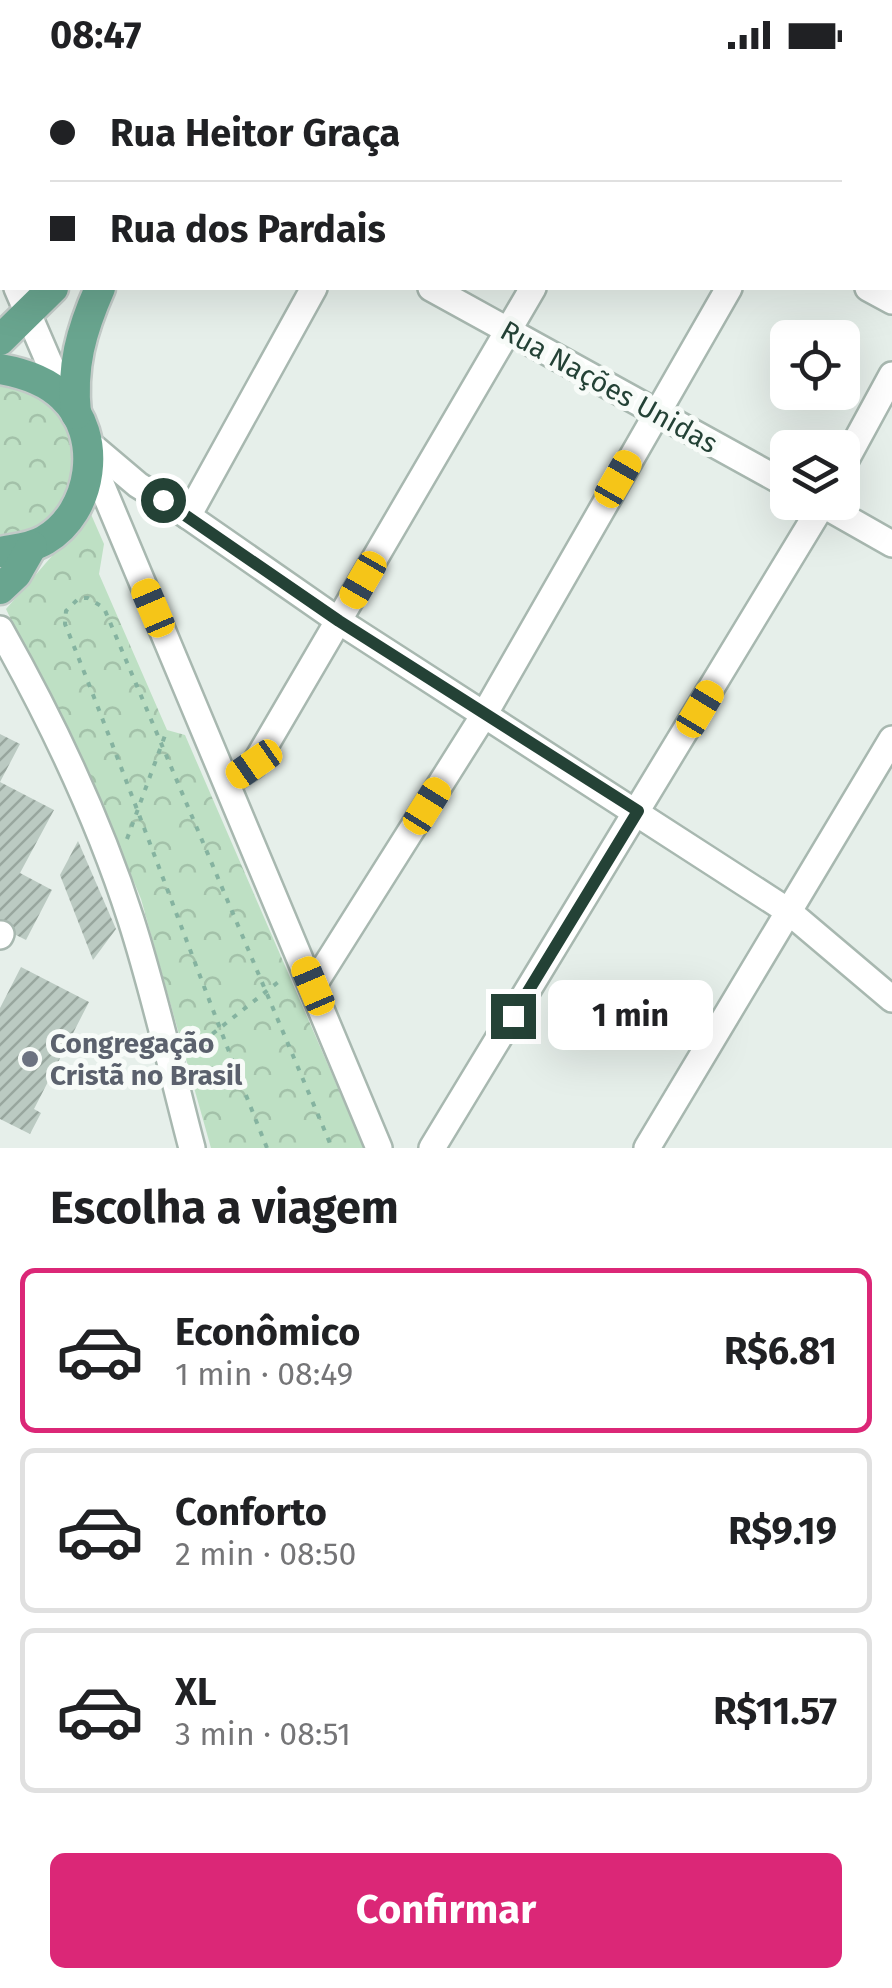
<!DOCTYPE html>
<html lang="pt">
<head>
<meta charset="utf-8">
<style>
	:root { --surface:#fff; --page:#f2f2f2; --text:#202124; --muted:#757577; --line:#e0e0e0; --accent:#db2777 }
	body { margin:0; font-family:"Fira Sans",sans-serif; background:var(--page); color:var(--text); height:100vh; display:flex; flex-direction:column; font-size:38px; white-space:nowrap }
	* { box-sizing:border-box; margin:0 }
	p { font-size:32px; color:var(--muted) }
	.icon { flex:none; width:55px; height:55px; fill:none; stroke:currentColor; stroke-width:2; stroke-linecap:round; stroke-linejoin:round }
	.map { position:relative; height:1078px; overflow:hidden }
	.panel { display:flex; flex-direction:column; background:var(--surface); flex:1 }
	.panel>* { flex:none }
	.banner { position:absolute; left:0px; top:0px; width:892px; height:220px; box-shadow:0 10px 40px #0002; display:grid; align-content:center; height:220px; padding:0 50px; background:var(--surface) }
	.buttons { position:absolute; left:770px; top:250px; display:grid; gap:20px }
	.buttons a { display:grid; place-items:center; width:90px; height:90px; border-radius:15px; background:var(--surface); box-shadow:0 10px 40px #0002; font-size:50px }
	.end { position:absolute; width:45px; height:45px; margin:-22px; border:12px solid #244236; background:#fff; box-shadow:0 0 0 5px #fff }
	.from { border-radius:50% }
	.bubble { position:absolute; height:70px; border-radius:15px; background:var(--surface); box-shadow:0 10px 40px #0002; font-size:32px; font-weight:700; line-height:70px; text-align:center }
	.car { position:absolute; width:30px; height:60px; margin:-30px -15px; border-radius:12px; box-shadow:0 0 8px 2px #0007; background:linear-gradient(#f5c518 24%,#345 0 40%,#f5c518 0 76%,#345 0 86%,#f5c518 0) }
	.banner b { display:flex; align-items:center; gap:35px; height:95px; font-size:38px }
	.banner b+b { border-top:2px solid var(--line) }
	.banner i { width:25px; height:25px; background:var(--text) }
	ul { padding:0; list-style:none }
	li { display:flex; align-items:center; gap:30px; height:165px; margin:0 20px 15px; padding:0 30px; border:5px solid var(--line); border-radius:15px }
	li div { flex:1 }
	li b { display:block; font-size:38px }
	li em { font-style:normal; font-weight:700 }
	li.active { border-color:var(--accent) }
	li>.icon { width:90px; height:90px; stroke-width:1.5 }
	h2 { padding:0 50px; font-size:45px; line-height:120px }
	.button { display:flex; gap:20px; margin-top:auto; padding:20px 50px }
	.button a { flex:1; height:115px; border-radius:15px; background:var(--accent); color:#fff; font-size:40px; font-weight:700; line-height:115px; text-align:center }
	.status { display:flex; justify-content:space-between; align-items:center; height:70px; padding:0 50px; background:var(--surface); direction:ltr }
	.status svg { height:28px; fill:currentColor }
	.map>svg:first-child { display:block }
	.park { fill:url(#park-crowns) }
	.building { fill:url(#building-hatch) }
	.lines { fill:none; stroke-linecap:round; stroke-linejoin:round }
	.minor-casing { stroke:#a8b8b0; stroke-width:30 }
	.major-casing { stroke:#c2cac7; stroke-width:35 }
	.path { stroke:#85b3a0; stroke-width:4; stroke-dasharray:5 8; stroke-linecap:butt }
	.minor { stroke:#fff; stroke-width:25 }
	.major { stroke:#69a58f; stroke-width:30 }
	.route { stroke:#244236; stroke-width:12 }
	.worship-dot { fill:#6b7280; stroke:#f7fbf8; stroke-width:4 }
	.labels { text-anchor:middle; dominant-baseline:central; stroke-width:10; stroke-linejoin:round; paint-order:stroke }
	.street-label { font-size:28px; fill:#244236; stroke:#f7fbf8 }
	.worship-label { font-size:28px; font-weight:bold; fill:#5b616d; stroke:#f7fbf8; text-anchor:start }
</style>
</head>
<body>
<div class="status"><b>08:47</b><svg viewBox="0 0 49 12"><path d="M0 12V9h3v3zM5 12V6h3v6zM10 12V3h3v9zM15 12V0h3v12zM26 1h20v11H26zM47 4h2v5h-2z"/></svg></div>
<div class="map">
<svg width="892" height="1078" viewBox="0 0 892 1078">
	<defs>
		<pattern id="park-crowns" width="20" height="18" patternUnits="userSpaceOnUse" patternTransform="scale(2.5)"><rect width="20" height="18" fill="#bee0c4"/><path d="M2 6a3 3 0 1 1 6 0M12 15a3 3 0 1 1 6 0" fill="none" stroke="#a3c1a9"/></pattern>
		<pattern id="building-hatch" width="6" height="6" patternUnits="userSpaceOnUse" patternTransform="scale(2.5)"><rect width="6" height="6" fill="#bbcac2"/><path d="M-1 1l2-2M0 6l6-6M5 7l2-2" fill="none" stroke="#98a69e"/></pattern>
	</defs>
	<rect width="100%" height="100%" fill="#e6efea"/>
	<g class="park">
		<path d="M0 313C10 315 21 316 30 320 82 342 88 415 50 451 36 464 18 468 0 472Z"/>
		<polygon points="90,442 104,474 99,504 167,660 185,665 364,1078 211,1078 141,829 122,783 6,539"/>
	</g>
	<g class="building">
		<polygon points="0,664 20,674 0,712 54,740 20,803 52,820 26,870 0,857"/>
		<polygon points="78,771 116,859 93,890 60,805"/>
		<polygon points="21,897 89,932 34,1039 41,1043 30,1064 0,1049 0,938"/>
	</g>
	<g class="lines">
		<g class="minor-casing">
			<g id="minor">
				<polyline points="39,0 43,2"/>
				<polyline points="475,0 480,2"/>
				<polyline points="435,2 436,0"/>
				<polyline points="649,2 651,0"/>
				<polyline points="850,2 851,0"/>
				<polyline points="0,178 2,184"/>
				<polyline points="17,218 64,327"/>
				<polyline points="431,218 788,415"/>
				<polyline points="868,218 892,231"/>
				<polyline points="86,371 138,415 188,446 339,551 788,841 892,929"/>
				<polyline points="89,385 379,1078"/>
				<polyline points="842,397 892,305"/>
				<polyline points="818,432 892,474"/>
				<polyline points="188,446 314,218"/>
				<path d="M0 559C52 651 99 750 131 850 155 925 172 1002 192 1078"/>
				<polyline points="228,712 254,695 533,218"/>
				<polyline points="0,866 1,864"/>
				<polyline points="313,916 484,645 729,218"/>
				<polyline points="432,1078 824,432"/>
				<polyline points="647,1078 892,669"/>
			</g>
		</g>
		<g class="major-casing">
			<g id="major">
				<polyline points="171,2 172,0"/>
				<polyline points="214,2 215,0"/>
				<polyline points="0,270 53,218"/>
				<path d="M0 299C23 303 46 310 63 327 104 365 93 442 45 470 32 478 15 479 0 482"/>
				<path d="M76 344C71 297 81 261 100 218"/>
				<polyline points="0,519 16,504 32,476"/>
			</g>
		</g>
		<g class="path">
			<polyline points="127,769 167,660"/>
			<polyline points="192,980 282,909"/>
			<path d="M267 1078C197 904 135 728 65 554L66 541 79 528H88L104 538 332 1078"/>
		</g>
		<use href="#minor" class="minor"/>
		<use href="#major" class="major"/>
	</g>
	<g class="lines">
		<polyline class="route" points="163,430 339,551 638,741 513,946"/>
	</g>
	<circle class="worship-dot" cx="30" cy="989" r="10"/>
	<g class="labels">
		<g class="street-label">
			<text transform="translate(609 317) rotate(29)">Rua Nações Unidas</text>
		</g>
		<g class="worship-label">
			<text x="50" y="973">Congregação<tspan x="50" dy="32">Cristã no Brasil</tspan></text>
		</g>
	</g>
</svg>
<div class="buttons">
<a><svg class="icon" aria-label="locate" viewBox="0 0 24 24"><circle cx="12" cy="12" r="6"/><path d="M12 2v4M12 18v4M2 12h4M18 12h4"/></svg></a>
<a><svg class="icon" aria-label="layers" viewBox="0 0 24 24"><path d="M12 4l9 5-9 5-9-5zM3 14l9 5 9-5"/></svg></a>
</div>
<i class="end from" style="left:163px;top:430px"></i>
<i class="end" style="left:513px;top:946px"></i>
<div class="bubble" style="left:548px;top:910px;width:165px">1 min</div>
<i class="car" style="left:618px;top:409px;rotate:30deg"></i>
<i class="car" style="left:363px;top:510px;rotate:210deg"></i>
<i class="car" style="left:153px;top:538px;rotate:337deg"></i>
<i class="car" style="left:700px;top:639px;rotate:31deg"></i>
<i class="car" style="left:254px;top:694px;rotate:235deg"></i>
<i class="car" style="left:427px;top:736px;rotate:32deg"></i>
<i class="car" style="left:313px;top:916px;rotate:337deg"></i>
<div class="banner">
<b><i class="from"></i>Rua Heitor Graça</b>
<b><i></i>Rua dos Pardais</b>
</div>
</div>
<section class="panel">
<h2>Escolha a viagem</h2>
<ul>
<li class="active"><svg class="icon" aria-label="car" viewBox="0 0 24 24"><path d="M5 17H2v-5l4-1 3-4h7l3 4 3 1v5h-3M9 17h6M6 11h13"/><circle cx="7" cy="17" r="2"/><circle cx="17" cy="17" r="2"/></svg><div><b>Econômico</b><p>1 min · 08:49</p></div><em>R$6.81</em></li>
<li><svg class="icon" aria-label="car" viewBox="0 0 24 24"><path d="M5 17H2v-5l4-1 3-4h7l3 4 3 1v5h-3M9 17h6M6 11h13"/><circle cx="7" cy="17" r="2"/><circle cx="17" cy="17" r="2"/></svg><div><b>Conforto</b><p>2 min · 08:50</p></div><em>R$9.19</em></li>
<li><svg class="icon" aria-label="car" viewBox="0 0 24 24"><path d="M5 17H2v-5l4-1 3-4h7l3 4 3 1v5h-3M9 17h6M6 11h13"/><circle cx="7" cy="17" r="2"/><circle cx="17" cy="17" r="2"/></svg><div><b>XL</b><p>3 min · 08:51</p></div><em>R$11.57</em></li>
</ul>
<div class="button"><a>Confirmar</a></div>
</section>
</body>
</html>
